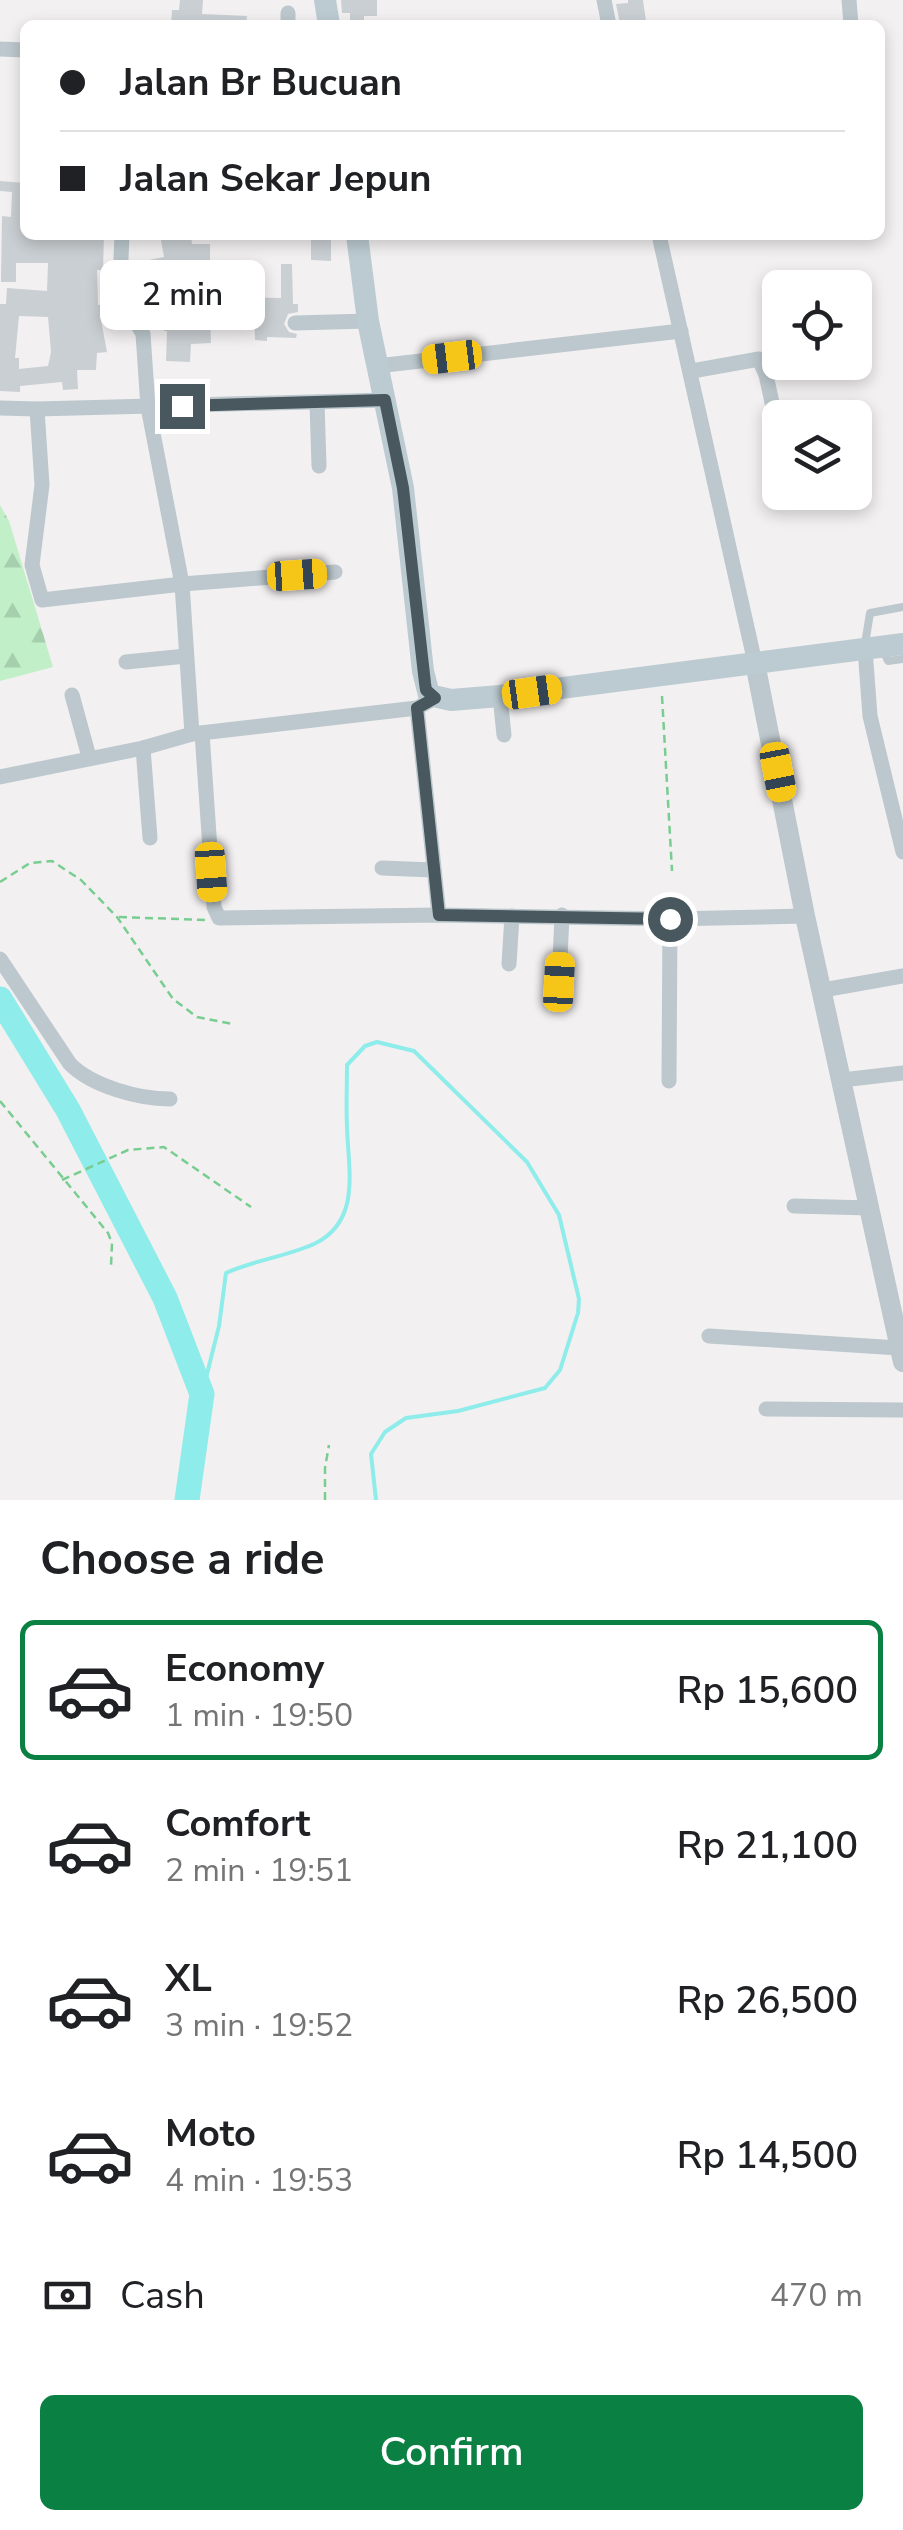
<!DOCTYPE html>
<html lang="en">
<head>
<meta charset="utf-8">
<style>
	:root { --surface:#fff; --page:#f2f2f2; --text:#202124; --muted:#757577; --line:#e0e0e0; --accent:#0b8043 }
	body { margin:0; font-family:"Nunito Sans",sans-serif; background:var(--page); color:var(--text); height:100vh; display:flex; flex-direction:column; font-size:38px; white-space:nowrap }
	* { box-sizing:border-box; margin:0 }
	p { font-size:32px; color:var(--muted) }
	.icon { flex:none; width:55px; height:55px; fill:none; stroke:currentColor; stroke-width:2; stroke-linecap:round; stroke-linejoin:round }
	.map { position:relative; height:1500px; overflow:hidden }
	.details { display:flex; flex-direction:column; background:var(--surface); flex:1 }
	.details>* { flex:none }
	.hud { position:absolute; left:20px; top:20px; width:865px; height:220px; border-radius:15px; box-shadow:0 5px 15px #0003; display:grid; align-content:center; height:220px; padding:0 40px; background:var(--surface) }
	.controls { position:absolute; left:762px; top:270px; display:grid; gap:20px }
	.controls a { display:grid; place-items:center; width:110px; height:110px; border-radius:15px; background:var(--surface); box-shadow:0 5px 15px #0003; font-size:50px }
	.end { position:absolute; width:45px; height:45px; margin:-22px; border:12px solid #48585e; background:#fff; box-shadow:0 0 0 5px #fff }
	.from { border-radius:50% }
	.bubble { position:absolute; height:70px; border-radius:15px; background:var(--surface); box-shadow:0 5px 15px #0003; font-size:32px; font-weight:600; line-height:70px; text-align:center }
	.car { position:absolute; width:30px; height:60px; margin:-30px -15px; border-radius:12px; box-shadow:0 0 8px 2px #0007; background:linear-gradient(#f5c518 24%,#345 0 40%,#f5c518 0 76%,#345 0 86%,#f5c518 0) }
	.hud b { display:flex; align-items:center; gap:35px; height:95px; font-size:38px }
	.hud b+b { border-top:2px solid var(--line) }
	.hud i { width:25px; height:25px; background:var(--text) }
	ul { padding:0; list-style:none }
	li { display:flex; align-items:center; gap:30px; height:140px; margin:0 20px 15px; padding:0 20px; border:5px solid transparent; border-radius:15px }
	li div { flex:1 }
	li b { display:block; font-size:38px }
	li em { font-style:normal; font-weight:600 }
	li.active { border-color:var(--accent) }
	li>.icon { width:90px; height:90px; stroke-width:1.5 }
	h2 { padding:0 40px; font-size:45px; line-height:120px }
	.pay { display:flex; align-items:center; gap:25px; height:110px; padding:0 40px; font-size:38px }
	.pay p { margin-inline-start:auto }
	.button { display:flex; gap:20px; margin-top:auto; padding:20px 40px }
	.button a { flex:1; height:115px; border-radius:15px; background:var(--accent); color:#fff; font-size:40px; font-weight:600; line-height:115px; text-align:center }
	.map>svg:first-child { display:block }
	.forest { fill:url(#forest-firs) }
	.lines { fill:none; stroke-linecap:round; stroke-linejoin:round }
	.stream { stroke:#8eecea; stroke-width:4 }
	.river { stroke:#8eecea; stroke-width:25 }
	.building { fill:#cacfd3; fill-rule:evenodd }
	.path { stroke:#78cd90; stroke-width:2.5; stroke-dasharray:8 5; stroke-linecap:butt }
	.service { stroke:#bcc8cd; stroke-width:8 }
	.minor { stroke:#bcc8cd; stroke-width:15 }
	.tertiary { stroke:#bcc8cd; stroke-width:20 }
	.secondary { stroke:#bccbd2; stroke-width:22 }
	.route { stroke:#48585e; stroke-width:12 }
</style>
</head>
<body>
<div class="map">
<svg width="903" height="1500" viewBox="0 0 903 1500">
	<defs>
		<pattern id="forest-firs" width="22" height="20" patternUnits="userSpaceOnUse" patternTransform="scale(2.5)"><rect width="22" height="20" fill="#c0efc8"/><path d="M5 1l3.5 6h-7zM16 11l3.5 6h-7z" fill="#a6cfae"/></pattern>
	</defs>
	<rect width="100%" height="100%" fill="#f3f0f1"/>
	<polygon class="forest" points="0,505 9,521 53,667 0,681"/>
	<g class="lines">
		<path class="stream" d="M202 1394 219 1326 226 1273C254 1260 285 1257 314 1244 362 1221 348 1169 347 1127 346 1106 347 1085 347 1065L365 1046 377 1042 414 1051 527 1162 559 1215 579 1299 578 1313 560 1370 545 1388 458 1411 406 1418 385 1432 371 1454 376 1500"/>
		<polyline class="river" points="0,999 68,1110 165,1298 202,1394 187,1500"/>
	</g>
	<g class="building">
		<polygon points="180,0 203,0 202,14 247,16 246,25 171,25 172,10 179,10"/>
		<polygon points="341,0 377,0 377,16 364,16 364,25 350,25 350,13 342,13"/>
		<polygon points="628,0 643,0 646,21 620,24 616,4 628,3"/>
		<path d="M0 181 25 183V235H104L103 270H97L98 305H113L114 320H101L107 352 97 353 96 370H77L78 389 63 390 62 382 20 386V392L0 391V304H6L7 288 47 291 48 263H16V282H1L2 216 11 217 12 192 0 191ZM19 316 48 317 51 352 48 366 19 369V358H15Z"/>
		<polygon points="160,235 191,236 192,244 210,244 210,285 237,289 237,297 281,298 281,264 292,264 293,304 298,304 298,312 288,314 284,324 289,332 297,334 296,338 267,337 267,341 255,340 254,309 224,308 224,317 210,317 211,343 191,344 190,362 166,361 167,331 164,331 163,314 167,314 166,292 136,288 137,277 148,278 144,261 164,257"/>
		<polygon points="311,235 331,235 331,261 311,260"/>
	</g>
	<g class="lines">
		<g class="path">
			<polyline points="662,696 672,871"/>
			<polyline points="0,882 30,863 52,861 81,880 117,917 173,999 197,1017 233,1024"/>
			<polyline points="119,917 206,920"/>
			<polyline points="0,1101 108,1233 112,1243 111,1266"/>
			<polyline points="62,1180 128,1150 164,1147 251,1207"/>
			<polyline points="325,1500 325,1468 329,1445"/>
		</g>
		<g class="service">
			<polyline points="865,644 870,613 903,607"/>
			<polyline points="884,652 888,661 903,659"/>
		</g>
		<g class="minor">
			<polyline points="604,0 609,25"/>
			<polyline points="849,0 851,25"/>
			<polyline points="288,25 288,13"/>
			<polyline points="0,49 25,50"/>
			<polyline points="122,235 120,282 123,300 143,334 148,407 182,584 192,734"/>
			<polyline points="659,235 755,663"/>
			<polyline points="295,323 368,321"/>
			<polyline points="377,366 681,331"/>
			<polyline points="692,371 759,359 766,375 780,439"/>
			<polyline points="317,402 319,466"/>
			<polyline points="0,408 37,409 385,400"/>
			<polyline points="37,409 42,485 32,565 42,600 182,584 335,572"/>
			<polyline points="791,492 792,493"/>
			<polyline points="865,649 870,716 903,852"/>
			<polyline points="126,662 186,656"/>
			<polyline points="72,695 89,757"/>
			<polyline points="500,696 504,735"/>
			<polyline points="417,708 439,915"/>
			<polyline points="202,733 214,907 219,918 439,915 670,919 805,916"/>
			<polyline points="143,748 150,838"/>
			<polyline points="0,777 143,748 192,734 417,708 435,698"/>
			<polyline points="382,868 434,870"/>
			<path d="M0 959 70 1064C92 1086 138 1099 170 1099"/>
			<polyline points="509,964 512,916"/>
			<polyline points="559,981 562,915"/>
			<polyline points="823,990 903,976"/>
			<polyline points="842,1080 903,1073"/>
			<polyline points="669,1081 670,919"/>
			<polyline points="794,1206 870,1208"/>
			<polyline points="709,1336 899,1348"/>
			<polyline points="766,1409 903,1410"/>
		</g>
		<polyline class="tertiary" points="755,663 805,916 903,1362"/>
		<g class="secondary">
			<polyline points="325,0 329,25"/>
			<polyline points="357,235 368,321 403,488 423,671 429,695 451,700 500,696 903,644"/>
		</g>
	</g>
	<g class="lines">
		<polyline class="route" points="182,406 385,400 403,488 425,683 426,690 435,698 417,708 439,915 670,919"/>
	</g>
</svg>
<div class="controls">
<a><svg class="icon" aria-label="locate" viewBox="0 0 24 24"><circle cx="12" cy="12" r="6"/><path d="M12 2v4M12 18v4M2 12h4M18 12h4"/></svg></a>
<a><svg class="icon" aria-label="layers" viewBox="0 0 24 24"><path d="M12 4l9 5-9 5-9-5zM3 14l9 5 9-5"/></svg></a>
</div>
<i class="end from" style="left:670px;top:919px"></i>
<i class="end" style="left:182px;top:406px"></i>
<div class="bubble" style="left:100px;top:260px;width:165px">2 min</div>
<i class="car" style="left:452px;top:357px;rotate:263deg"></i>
<i class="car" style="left:297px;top:575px;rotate:86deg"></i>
<i class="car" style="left:532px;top:692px;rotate:82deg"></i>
<i class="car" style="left:778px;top:772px;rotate:169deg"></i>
<i class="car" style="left:211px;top:872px;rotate:176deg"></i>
<i class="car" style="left:559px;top:982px;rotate:3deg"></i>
<div class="hud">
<b><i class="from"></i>Jalan Br Bucuan</b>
<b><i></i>Jalan Sekar Jepun</b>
</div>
</div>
<section class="details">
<h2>Choose a ride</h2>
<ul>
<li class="active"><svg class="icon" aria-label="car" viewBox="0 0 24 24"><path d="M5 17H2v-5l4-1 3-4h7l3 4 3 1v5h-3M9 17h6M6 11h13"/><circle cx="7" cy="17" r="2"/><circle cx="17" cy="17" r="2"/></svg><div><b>Economy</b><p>1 min · 19:50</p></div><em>Rp 15,600</em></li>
<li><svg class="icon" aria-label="car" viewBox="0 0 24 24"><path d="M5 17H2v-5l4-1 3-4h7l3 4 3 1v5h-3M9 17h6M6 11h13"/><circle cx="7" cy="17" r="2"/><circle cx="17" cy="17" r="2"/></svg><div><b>Comfort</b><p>2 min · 19:51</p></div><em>Rp 21,100</em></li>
<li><svg class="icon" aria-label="car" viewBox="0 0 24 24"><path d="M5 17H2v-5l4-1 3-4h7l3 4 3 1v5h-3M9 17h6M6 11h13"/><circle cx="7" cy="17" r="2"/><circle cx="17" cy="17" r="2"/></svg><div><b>XL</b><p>3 min · 19:52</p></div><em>Rp 26,500</em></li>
<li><svg class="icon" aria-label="car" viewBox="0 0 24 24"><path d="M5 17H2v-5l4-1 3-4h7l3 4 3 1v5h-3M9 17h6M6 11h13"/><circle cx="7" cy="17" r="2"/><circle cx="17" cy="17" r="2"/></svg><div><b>Moto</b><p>4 min · 19:53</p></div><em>Rp 14,500</em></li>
</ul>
<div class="pay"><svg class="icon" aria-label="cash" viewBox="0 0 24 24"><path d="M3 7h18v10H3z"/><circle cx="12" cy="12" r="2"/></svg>Cash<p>470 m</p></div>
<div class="button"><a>Confirm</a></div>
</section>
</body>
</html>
